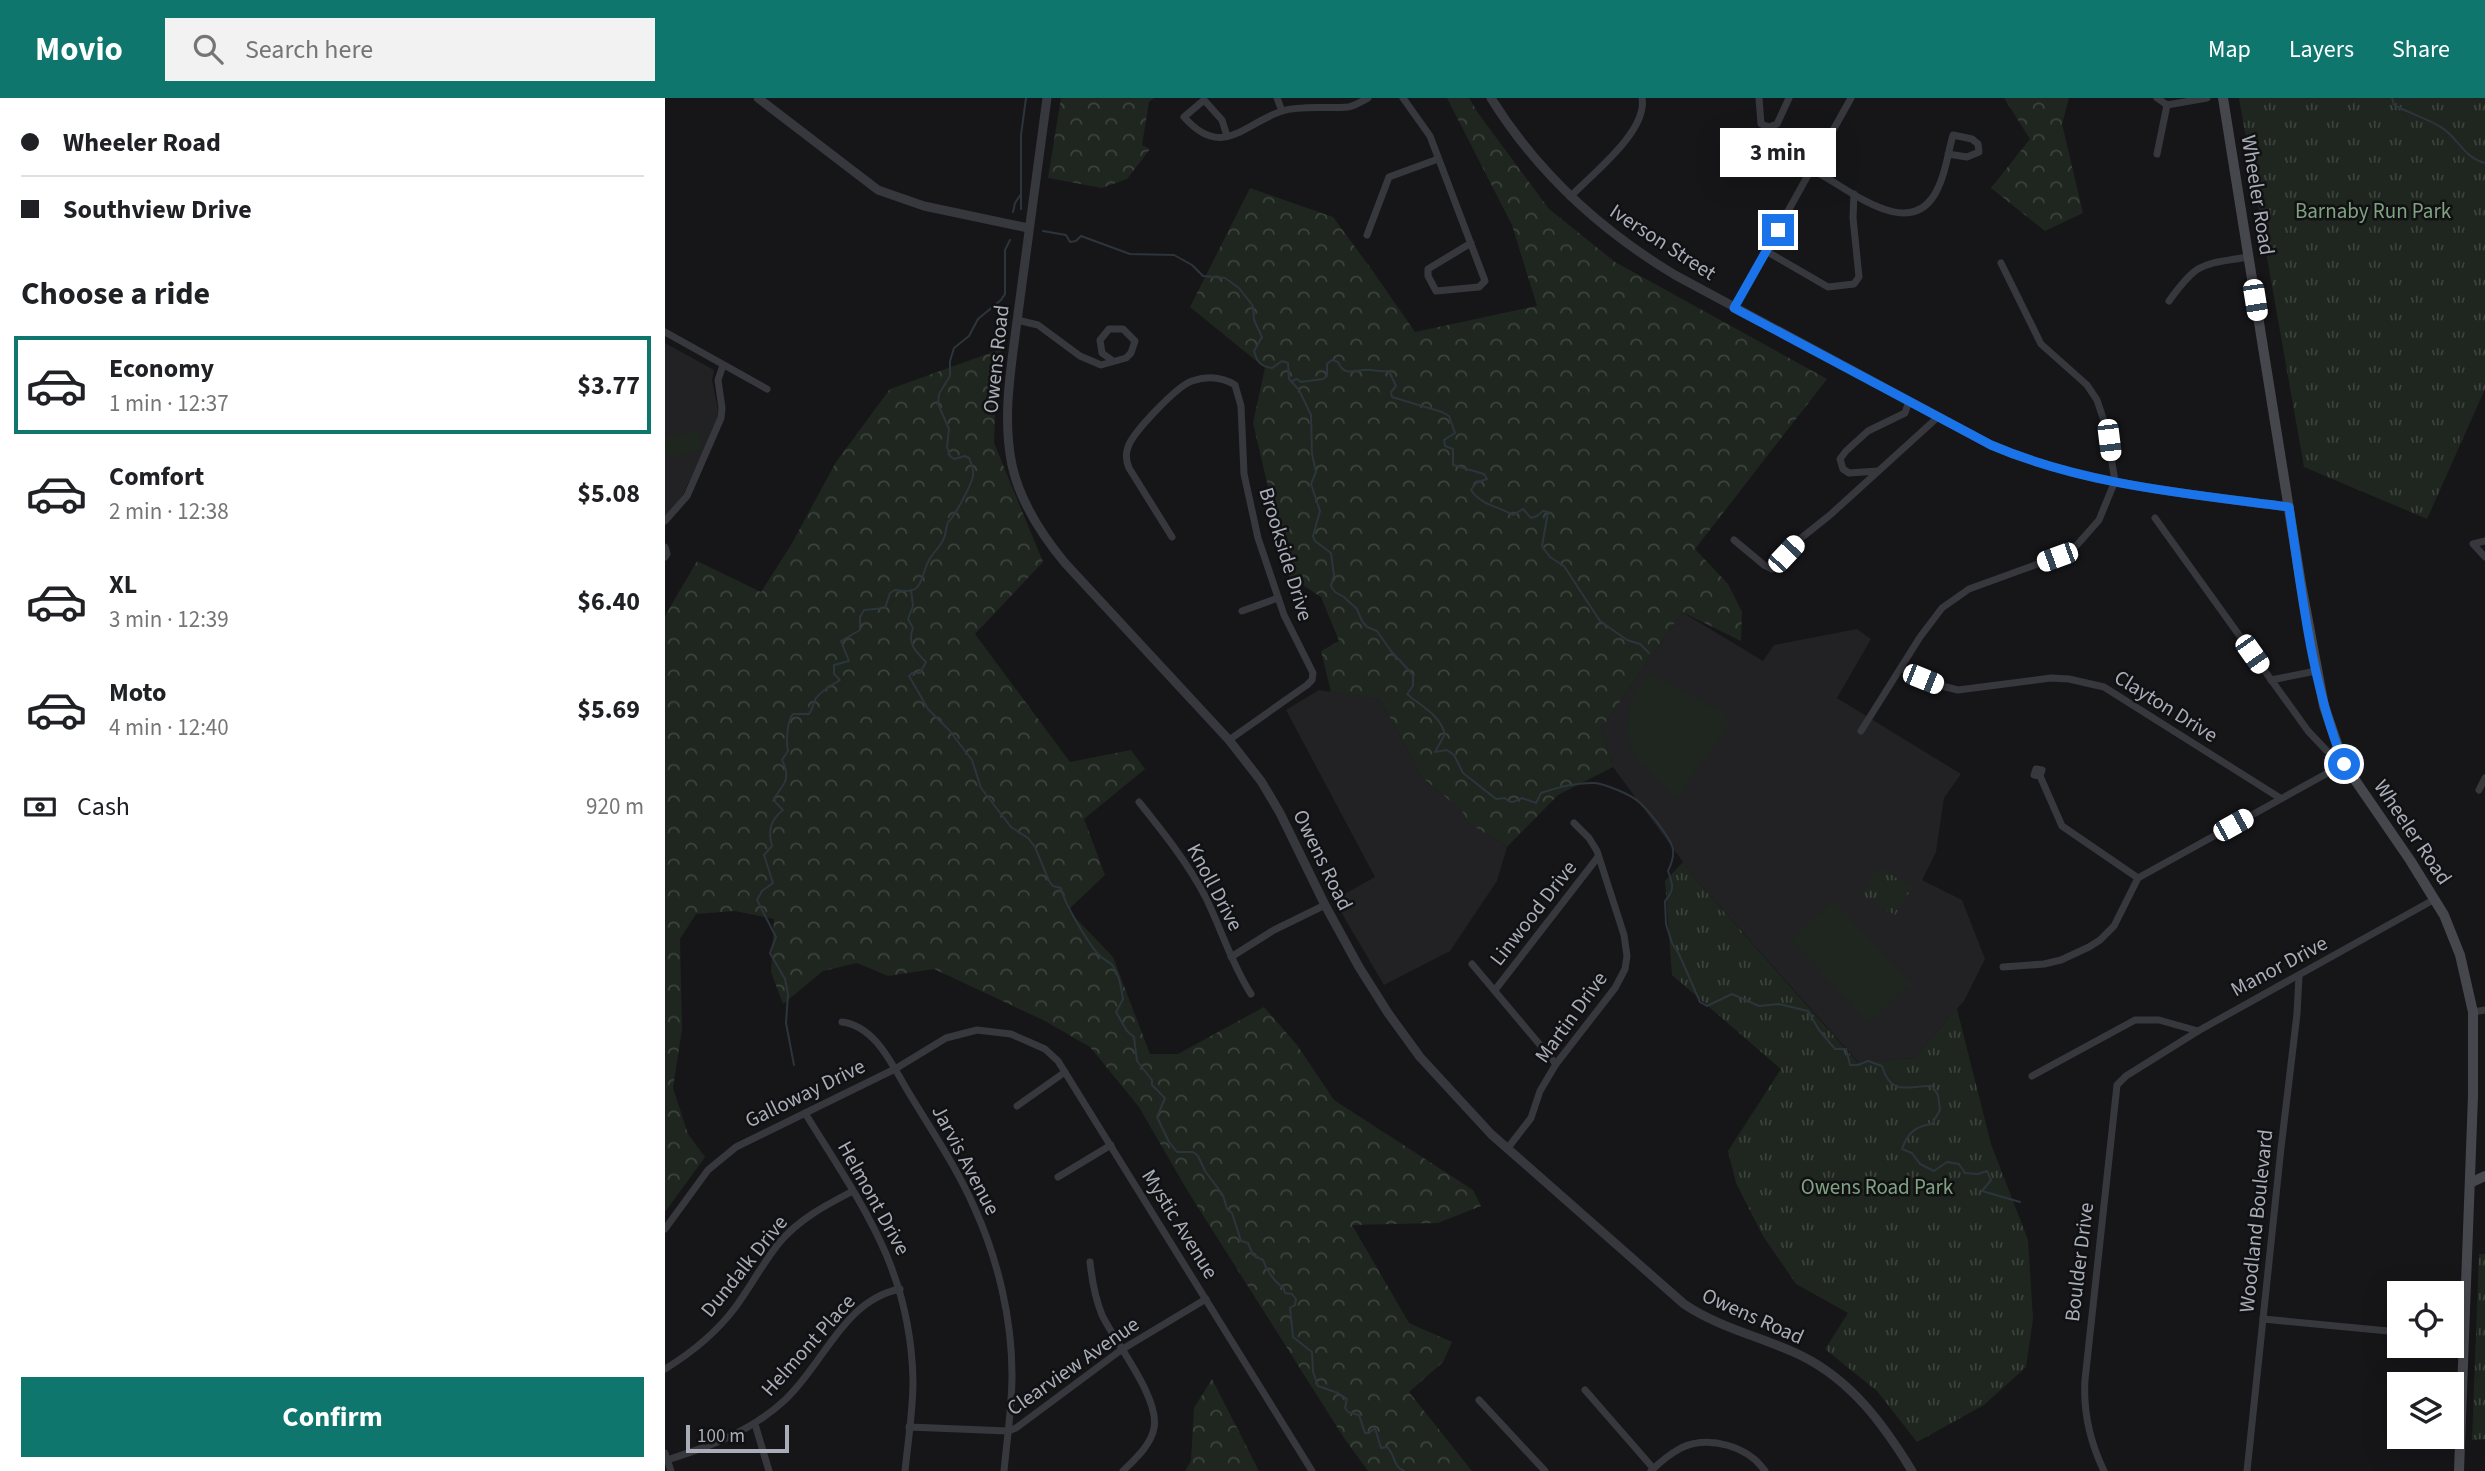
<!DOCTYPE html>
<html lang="en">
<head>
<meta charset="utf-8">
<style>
	:root { --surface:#fff; --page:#f2f2f2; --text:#202124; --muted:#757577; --line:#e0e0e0; --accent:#0f766e }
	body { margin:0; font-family:"Source Sans 3",sans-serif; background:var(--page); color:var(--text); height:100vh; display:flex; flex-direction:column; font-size:26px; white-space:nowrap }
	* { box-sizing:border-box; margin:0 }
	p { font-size:23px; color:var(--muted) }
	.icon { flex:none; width:38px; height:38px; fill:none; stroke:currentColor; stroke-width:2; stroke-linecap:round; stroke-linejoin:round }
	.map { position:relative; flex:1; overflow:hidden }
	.side { display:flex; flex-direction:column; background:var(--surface); width:665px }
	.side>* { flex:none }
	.hud { display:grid; align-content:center; height:154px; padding:0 21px; background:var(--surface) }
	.fabs { position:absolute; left:1722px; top:1183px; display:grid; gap:14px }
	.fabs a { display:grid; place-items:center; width:77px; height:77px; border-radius:0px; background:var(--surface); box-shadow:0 7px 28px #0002; font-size:35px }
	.scale { position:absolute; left:21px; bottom:18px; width:103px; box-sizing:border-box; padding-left:7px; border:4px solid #a8adb8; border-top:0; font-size:19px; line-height:24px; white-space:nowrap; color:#a8adb8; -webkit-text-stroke:5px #111113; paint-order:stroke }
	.end { position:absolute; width:32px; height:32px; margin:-16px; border:9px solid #1a73e8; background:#fff; box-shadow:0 0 0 4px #fff }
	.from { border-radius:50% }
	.bubble { position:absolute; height:49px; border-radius:0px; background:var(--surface); box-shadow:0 7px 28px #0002; font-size:23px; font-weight:700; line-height:49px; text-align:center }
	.car { position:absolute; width:21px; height:42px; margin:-21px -10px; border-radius:9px; box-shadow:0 0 5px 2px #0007; background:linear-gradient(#fff 24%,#345 0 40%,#fff 0 76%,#345 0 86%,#fff 0) }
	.hud b { display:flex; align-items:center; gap:24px; height:66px; font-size:26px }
	.hud b+b { border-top:2px solid var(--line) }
	.hud i { width:18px; height:18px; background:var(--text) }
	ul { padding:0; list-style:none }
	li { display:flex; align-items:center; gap:21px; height:98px; margin:0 14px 10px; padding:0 7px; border:4px solid transparent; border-radius:0px }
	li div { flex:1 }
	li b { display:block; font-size:26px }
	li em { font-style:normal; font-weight:700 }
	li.on { border-color:var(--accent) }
	li>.icon { width:63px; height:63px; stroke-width:1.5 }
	h2 { padding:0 21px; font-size:32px; line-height:84px }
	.pay { display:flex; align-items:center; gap:18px; height:77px; padding:0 21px; font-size:26px }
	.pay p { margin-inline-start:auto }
	.button { display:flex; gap:14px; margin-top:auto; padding:14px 21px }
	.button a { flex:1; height:80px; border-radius:0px; background:var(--accent); color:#fff; font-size:28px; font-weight:700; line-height:80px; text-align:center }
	header { display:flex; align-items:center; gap:42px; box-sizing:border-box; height:98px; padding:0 35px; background:var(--accent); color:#fff }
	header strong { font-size:33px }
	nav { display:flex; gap:38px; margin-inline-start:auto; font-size:24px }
	.search { width:490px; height:63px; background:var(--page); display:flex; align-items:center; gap:18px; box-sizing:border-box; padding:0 24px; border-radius:0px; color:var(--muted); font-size:26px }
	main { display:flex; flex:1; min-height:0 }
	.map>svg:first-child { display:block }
	.built { fill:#222225 }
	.grass { fill:url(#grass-tufts) }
	.forest { fill:url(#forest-crowns) }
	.pitch { fill:#1e261f }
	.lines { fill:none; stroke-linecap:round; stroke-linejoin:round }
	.stream { stroke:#2c353c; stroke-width:2 }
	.minor { stroke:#37383d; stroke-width:7 }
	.tertiary { stroke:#37383d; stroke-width:9 }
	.secondary { stroke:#45474d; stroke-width:10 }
	.route { stroke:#1a73e8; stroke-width:9 }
	.labels { text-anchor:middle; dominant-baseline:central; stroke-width:5; stroke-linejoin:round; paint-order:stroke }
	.street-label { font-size:21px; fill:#a8adb8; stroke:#111113 }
	.park-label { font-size:21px; fill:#7fa381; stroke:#111113 }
</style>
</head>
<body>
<header>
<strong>Movio</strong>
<div class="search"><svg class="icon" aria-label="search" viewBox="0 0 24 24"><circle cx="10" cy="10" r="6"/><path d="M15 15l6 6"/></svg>Search here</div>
<nav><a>Map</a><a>Layers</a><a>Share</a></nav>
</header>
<main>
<section class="side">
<div class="hud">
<b><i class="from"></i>Wheeler Road</b>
<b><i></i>Southview Drive</b>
</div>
<h2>Choose a ride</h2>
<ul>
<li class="on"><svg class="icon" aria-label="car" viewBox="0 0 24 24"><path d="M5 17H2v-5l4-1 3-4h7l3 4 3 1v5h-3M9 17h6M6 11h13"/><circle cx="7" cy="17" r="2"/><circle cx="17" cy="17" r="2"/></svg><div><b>Economy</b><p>1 min · 12:37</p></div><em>$3.77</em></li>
<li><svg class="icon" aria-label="car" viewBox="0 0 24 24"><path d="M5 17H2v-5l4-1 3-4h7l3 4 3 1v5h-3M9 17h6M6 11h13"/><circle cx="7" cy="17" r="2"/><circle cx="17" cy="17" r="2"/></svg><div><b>Comfort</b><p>2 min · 12:38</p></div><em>$5.08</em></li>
<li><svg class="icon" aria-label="car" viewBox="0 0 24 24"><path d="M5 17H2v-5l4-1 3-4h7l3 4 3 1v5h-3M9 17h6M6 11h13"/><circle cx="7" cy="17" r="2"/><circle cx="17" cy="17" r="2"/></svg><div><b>XL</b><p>3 min · 12:39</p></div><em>$6.40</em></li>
<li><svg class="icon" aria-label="car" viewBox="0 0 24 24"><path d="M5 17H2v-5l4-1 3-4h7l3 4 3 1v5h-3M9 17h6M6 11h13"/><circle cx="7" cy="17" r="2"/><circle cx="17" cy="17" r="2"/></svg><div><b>Moto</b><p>4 min · 12:40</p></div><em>$5.69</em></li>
</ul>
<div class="pay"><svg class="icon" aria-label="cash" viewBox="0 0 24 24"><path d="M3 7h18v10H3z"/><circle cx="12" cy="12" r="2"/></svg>Cash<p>920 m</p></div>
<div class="button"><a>Confirm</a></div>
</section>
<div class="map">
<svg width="1820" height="1373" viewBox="0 0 1820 1373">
	<defs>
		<pattern id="grass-tufts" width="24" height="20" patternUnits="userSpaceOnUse" patternTransform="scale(1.75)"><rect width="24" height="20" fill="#1e261f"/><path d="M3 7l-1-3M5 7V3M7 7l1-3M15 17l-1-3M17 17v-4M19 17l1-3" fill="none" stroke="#3c433d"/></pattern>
		<pattern id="forest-crowns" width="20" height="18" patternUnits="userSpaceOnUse" patternTransform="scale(1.75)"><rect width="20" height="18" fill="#1e261f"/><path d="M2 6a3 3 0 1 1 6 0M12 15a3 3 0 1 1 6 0" fill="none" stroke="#3c433d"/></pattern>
	</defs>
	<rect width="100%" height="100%" fill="#161618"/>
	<g class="built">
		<polygon points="0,245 49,272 47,282 53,311 52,323 16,401 0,418"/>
		<polygon points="1017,514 1098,563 1109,547 1192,531 1206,541 1172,600 1296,676 1279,700 1271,754 1257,782 1297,802 1320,861 1299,903 1249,960 1193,964 1032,783 948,669 936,631"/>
		<polygon points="654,592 715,601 757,679 797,713 802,724 842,749 832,783 785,853 719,887 669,802 710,779 621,612"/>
	</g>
	<g class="grass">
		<polygon points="1574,0 1820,0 1820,291 1762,421 1639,369"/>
		<polygon points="1018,764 1032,783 1192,964 1249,960 1292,911 1326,1046 1363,1142 1368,1221 1361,1269 1319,1307 1252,1344 1212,1293 1160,1251 1183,1215 1131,1186 1098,1138 1071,1085 1063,1053 1116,971 1007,877 1000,783"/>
		<polygon points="1214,769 1247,790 1230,817 1197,797"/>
		<polygon points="1814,1156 1820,1156 1820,1341 1807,1342"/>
	</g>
	<g class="forest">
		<polygon points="396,0 489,0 484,4 477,47 485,51 462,81 437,90 383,80"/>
		<polygon points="782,0 804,0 813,15 884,111 950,164 1162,281 1030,451 1063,486 1077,514 1076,543 1017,514 936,631 948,669 893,697 842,749 802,724 797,713 757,679 715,601 666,594 656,553 674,543 656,499 624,478 588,325 600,270 525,209 585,90 668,119 707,172 750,234 872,208 847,127"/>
		<polygon points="1339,0 1404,0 1397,26 1418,115 1380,133 1326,90 1365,41"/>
		<polygon points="336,251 331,292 329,345 378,464 310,536 405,664 466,652 480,671 419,721 440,777 403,812 448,859 485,956 513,956 599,909 632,947 669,1002 808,1092 816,1108 773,1125 687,1127 744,1225 787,1244 778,1264 744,1294 807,1373 703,1373 679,1340 522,1092 474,1009 425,949 380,923 269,871 223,878 192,865 158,873 118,906 106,874 109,821 70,813 31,816 15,841 17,931 8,990 23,1036 40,1059 0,1114 0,518 32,463 96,494 126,447 171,364 225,291"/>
		<polygon points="547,1281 594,1373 520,1373 526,1363 529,1310"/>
	</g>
	<g class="pitch">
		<polygon points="32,331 38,351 2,361 0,340"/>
		<polygon points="983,575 1060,615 1065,627 1011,700 972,662 961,635 967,599"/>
		<polygon points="1168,803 1246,886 1204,925 1126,842"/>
	</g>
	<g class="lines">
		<g class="stream">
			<path d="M1727 0 1729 7C1744 15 1760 20 1774 28 1793 38 1797 59 1820 65"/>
			<polyline points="356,111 356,37 361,0"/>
			<polyline points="348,114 350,105 356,96"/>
			<path d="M378 133 401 137 405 144 411 143 416 138 465 156 509 157 527 167 538 178 560 180 574 190 588 208 589 222 597 239 589 253C592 264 595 268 607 270L617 263 623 265 624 281 634 292 646 317 647 356 651 374 646 386 655 413 648 438 650 443 666 455 669 477 666 488 670 494 679 499 692 511 697 523 702 529 712 533 726 553 748 577V588L742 596C757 609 774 616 780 636L770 654 782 652 789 657 798 675 831 701 840 700C847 707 850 703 857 700L871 705 876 695C893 689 912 684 930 685 940 686 967 697 974 704 983 712 1007 741 1008 752 1009 760 1006 767 1003 773 1008 786 1010 792 1000 803L1001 826 1007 845 1014 856 1035 904 1042 908 1067 896 1094 908 1114 906 1143 913 1154 932 1170 951H1181L1185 967H1193L1203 963 1217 968C1226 1000 1245 987 1267 988L1273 997 1275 1012 1267 1026C1250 1028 1242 1036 1237 1051L1247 1055 1255 1066 1269 1073 1282 1064 1294 1066 1300 1075 1313 1076 1322 1073 1326 1082 1317 1093 1355 1104"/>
			<path d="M627 283 632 281 636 284 658 281 662 278V266L667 262 673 264C680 281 693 270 706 272 713 273 716 274 724 273L731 288 726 294 727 299 777 314 784 318 790 335 779 342 780 348 788 351V367L819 376 822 381 811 385 806 392C816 407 833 408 848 417L858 411 866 420 872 418 878 413 883 414 877 448 885 459 899 468 935 523 962 542 975 546 984 555"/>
			<path d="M246 492 248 508 243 521 248 530C242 545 250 553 261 564L255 575H247L244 578 263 611 284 632 307 662 316 690 346 729 363 740 370 749 384 783 388 788 396 790C399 805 424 847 435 858 439 862 445 864 448 868 455 878 456 890 458 901L451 914 462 933 469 939 472 963 487 982V987L500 1000 492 1019 504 1044 512 1054H528L533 1058 540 1073 558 1097 562 1111 567 1115 576 1143 583 1145 588 1157 598 1162C601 1171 610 1185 618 1189L620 1195 627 1196 631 1201 630 1207 625 1210 628 1239 647 1254 648 1274 653 1288 673 1295 682 1301 680 1310 683 1314 694 1317 700 1335H704L710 1330 716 1350 722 1349C731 1357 727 1368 739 1373"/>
			<path d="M129 967 121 925 123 896 120 881 105 855 111 839 92 802 97 793 108 785 99 757 107 748C103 733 105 722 118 712L111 705 109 700C120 686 126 679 117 662L123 653C121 644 122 623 128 616H144C148 611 148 605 151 600 157 592 167 587 175 582L169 576V567L184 563 176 543 195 532V519L199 512 220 510 225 495 230 492C259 497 254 483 263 464 267 455 276 449 279 440 281 435 281 429 283 424 289 420 308 384 308 377 309 371 306 365 304 360L300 358 289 361 285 358 282 349 284 331 273 306 274 296 285 278V263L289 250 304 238 313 221 336 202 340 196V152L345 142"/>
		</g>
		<g class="minor">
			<polyline points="612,0 617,13"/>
			<polyline points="738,0 765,38 820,183 814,189 771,193 763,178 763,171 806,145"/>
			<polyline points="1094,0 1096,26 1104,29 1112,26 1124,0"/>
			<polyline points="1492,0 1502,7 1542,0"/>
			<path d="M562 38 557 22 539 2 519 19C557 62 578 26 617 13 637 7 662 11 683 9 690 8 697 3 703 0"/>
			<polyline points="1492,56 1502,7"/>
			<path d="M1148 72C1182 89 1247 148 1273 90 1281 74 1283 54 1288 37L1307 41 1313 46 1314 54 1302 59 1283 56"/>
			<path d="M905 99C927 76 983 33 977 0"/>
			<polyline points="702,137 724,79 773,61"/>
			<polyline points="1101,153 1163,189 1189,186 1194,179 1188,120 1189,96"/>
			<path d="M1504 203C1533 163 1536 167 1583 159"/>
			<polyline points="1069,210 1186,0"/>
			<polyline points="352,222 373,227 415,258 436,267 461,260 466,255 470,243 458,231 444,231 435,242 437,255 448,263"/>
			<polyline points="0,234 102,291"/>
			<polyline points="1213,373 1184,375 1178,371 1175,361 1181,353 1203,333 1240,315 1244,303"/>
			<polyline points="1490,420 1643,633 1661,652"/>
			<polyline points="0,423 22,398 56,320 57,310 53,282 58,267"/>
			<path d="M507 439 464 370C461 363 460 357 463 349 468 334 512 288 527 283 542 278 557 279 570 287L576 308 579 376 593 440 619 517 648 575 647 582 642 587 564 642"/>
			<polyline points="1069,442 1099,467 1107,471 1135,441 1165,417 1273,319"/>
			<polyline points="1820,443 1808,446 1820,459"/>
			<polyline points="0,449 2,456 0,459"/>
			<polyline points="577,513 613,500"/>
			<polyline points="1236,570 1273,587 1293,592 1386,580 1404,581 1439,589 1615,700"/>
			<polyline points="1606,582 1651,573"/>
			<polyline points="1196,633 1255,539 1277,510 1304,491 1392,459 1412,447 1434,422 1450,383 1441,329 1432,302 1422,287 1376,246 1336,165"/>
			<polyline points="1375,678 1369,677 1371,671 1377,672 1375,678 1397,728 1473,780"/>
			<polyline points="1814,692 1820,680"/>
			<path d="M474 704C498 734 522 764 540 798 556 830 566 865 586 896"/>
			<polyline points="566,859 609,832 660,807"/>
			<polyline points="807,866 891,966"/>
			<polyline points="1338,869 1379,866 1396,862 1424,849 1435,842 1449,828 1473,780 1679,666"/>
			<polyline points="830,892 933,759"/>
			<polyline points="1808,914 1820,912"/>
			<path d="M177 924C211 928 228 969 244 995 267 1033 292 1070 310 1111 333 1162 347 1221 347 1277 347 1309 342 1341 339 1373"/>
			<polyline points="1367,978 1470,922 1494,922 1533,933"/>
			<polyline points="352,1008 400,974"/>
			<path d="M140 1015C196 1106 246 1171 248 1283 248 1313 243 1343 240 1373"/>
			<polyline points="842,1051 866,1020 875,993 891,966 950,890 960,871 962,858 959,837 932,753 924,740 909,725"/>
			<polyline points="393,1079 446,1047"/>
			<polyline points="0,1131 43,1072 71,1049 230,971 281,940 312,932 346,936 380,951 393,963 647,1373"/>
			<path d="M425 1164C427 1183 430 1200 437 1217 451 1246 495 1300 489 1330 486 1347 470 1361 458 1373"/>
			<polyline points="1598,1221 1734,1234"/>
			<polyline points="1787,1238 1799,1239"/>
			<path d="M0 1271C26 1255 50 1236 69 1211 85 1190 97 1166 114 1145 134 1121 161 1107 188 1093"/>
			<polyline points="920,1292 988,1370"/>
			<polyline points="814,1302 880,1373"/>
			<polyline points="90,1326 104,1373"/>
			<polyline points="244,1329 343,1333 351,1330 456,1252 541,1201"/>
			<polyline points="0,1355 6,1373"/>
			<path d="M2 1362C46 1348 87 1333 121 1301 159 1265 179 1202 235 1191"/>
			<path d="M986 1373C995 1364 1005 1356 1016 1350 1044 1337 1083 1348 1100 1373"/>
			<path d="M1439 1373C1425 1344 1418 1314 1420 1282L1452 987 1461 978 1533 933 1770 801"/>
			<polyline points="1582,1373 1616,1050 1632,916 1634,878"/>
		</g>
		<g class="tertiary">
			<polyline points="93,0 213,92 259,108 363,130"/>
			<path d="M382 0C372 74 362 148 352 223 346 271 337 319 347 367 355 404 376 436 400 465L564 642 596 683 615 715 660 807 694 869 723 915 755 959 826 1036 1019 1206C1056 1231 1098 1239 1137 1258 1187 1283 1219 1327 1247 1373"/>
			<path d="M826 0C872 74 935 132 1010 177L1326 347C1419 387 1524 396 1624 409"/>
		</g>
		<g class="secondary">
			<polyline points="1558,0 1636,486 1659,608 1679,666 1745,762 1779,817 1795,857 1808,914 1808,998 1794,1373"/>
			<polyline points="1805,1085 1820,1078"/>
		</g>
	</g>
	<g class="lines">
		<path class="route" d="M1113 132 1069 210 1326 347C1419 387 1524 396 1624 409 1637 495 1646 585 1679 666"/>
	</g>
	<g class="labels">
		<g class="street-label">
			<text transform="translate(1593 97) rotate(81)">Wheeler Road</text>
			<text transform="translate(998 144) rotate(33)">Iverson Street</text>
			<text transform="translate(331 261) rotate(-84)">Owens Road</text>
			<text transform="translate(621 456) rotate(73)">Brookside Drive</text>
			<text transform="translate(1501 608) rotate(32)">Clayton Drive</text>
			<text transform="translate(1748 734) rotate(56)">Wheeler Road</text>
			<text transform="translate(658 762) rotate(64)">Owens Road</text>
			<text transform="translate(550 789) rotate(62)">Knoll Drive</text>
			<text transform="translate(868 815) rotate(-52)">Linwood Drive</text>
			<text transform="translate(1614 868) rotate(-28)">Manor Drive</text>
			<text transform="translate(906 919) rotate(-54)">Martin Drive</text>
			<text transform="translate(140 995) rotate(-26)">Galloway Drive</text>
			<text transform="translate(301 1062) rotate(62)">Jarvis Avenue</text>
			<text transform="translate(209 1100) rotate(61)">Helmont Drive</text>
			<text transform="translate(1591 1123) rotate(-84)">Woodland Boulevard</text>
			<text transform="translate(515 1126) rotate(58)">Mystic Avenue</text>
			<text transform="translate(1414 1164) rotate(-83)">Boulder Drive</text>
			<text transform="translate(79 1168) rotate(-51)">Dundalk Drive</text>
			<text transform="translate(1088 1218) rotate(24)">Owens Road</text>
			<text transform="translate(143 1247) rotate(-48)">Helmont Place</text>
			<text transform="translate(408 1268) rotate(-35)">Clearview Avenue</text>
		</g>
		<g class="park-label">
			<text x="1708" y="113">Barnaby Run Park</text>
			<text x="1212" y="1089">Owens Road Park</text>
		</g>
	</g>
</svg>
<div class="fabs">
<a><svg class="icon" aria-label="locate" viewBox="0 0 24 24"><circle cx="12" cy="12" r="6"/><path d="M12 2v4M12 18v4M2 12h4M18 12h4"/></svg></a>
<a><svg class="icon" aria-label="layers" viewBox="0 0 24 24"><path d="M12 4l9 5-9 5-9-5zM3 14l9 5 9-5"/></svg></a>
</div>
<div class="scale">100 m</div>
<i class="end from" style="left:1679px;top:666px"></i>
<i class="end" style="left:1113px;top:132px"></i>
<div class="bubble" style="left:1055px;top:30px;width:116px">3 min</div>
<i class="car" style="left:1590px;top:202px;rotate:171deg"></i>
<i class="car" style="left:1444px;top:342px;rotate:173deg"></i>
<i class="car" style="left:1121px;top:456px;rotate:43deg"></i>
<i class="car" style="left:1392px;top:459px;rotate:250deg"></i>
<i class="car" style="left:1587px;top:556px;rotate:145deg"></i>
<i class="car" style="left:1258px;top:581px;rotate:112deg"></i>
<i class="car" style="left:1568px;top:727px;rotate:61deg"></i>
</div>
</main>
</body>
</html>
